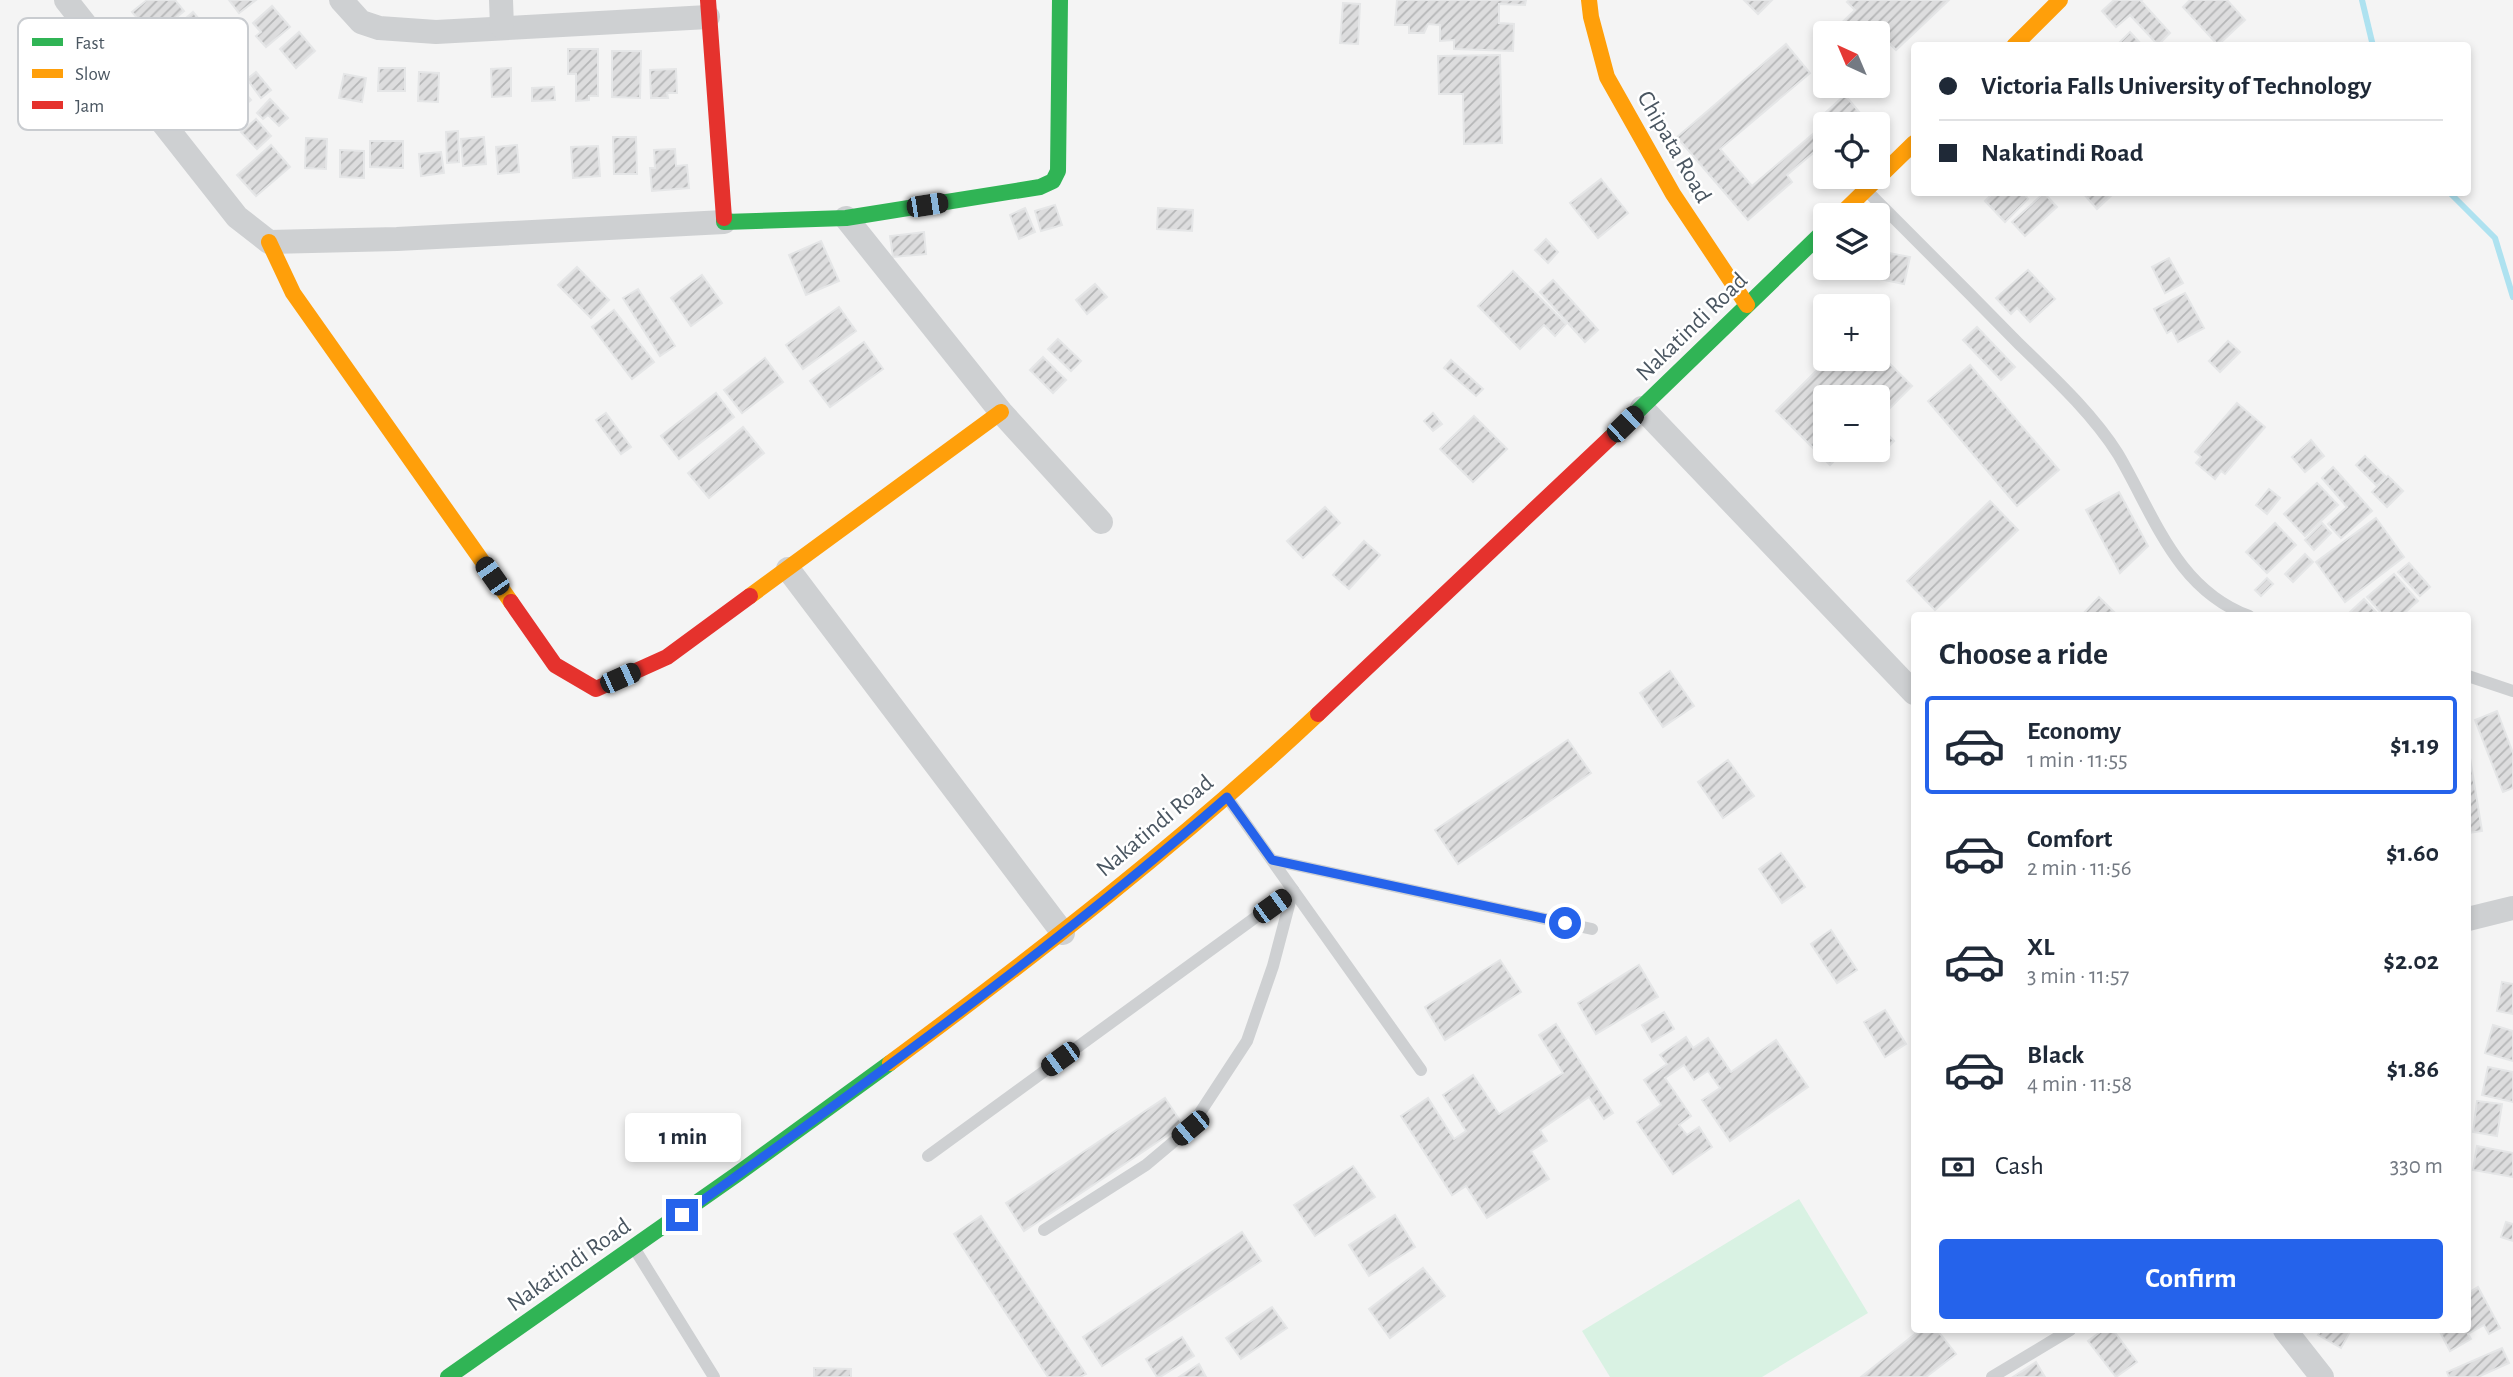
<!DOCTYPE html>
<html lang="en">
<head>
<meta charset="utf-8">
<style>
	:root { --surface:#fff; --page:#f2f2f3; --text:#1f2937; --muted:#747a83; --line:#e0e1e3; --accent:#2563eb }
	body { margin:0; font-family:"Alegreya Sans",sans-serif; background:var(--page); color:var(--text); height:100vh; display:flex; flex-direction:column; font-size:26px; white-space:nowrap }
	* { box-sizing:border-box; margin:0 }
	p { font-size:23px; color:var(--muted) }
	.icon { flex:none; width:38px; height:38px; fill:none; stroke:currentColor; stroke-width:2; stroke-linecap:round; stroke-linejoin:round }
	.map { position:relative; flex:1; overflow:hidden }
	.sheet { position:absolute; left:1911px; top:612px; width:560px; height:721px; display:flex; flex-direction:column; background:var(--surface); border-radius:7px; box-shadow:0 4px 10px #0003 }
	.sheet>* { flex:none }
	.hud { position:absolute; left:1911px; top:42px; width:560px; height:154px; border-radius:7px; box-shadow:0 4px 10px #0003; display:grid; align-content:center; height:154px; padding:0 28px; background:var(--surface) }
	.needle { width:46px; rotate:316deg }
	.buttons { position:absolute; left:1813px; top:21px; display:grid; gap:14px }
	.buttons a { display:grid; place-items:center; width:77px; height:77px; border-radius:7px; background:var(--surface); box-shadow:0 4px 10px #0003; font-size:35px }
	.end { position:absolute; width:32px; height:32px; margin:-16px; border:9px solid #2563eb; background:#fff; box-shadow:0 0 0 4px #fff }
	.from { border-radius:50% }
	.bubble { position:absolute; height:49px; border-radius:7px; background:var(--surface); box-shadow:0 4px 10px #0003; font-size:23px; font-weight:700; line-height:49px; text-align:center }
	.car { position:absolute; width:21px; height:42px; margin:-21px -10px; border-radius:9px; box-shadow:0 0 5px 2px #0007; background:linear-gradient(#222 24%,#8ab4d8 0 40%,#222 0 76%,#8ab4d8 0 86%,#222 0) }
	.hud b { display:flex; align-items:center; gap:24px; height:66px; font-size:26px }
	.hud b+b { border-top:2px solid var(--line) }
	.hud i { width:18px; height:18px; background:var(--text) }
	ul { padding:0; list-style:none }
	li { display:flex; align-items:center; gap:21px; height:98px; margin:0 14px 10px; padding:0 14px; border:4px solid transparent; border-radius:7px }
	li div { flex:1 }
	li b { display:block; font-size:26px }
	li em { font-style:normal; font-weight:700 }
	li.selected { border-color:var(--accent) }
	li>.icon { width:63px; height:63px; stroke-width:1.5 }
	h2 { padding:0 28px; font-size:32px; line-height:84px }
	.pay { display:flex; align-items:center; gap:18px; height:77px; padding:0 28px; font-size:26px }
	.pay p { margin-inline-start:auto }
	.cta { display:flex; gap:14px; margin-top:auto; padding:14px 28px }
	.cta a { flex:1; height:80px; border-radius:7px; background:var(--accent); color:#fff; font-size:28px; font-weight:700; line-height:80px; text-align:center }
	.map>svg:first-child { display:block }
	.grass { fill:#d9f2e3 }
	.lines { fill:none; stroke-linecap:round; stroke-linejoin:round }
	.stream { stroke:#aee2f0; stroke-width:6 }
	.building { fill:url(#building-hatch); stroke:#e5e6e7; stroke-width:2 }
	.lane { stroke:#ced0d2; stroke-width:12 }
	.street { stroke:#ced0d2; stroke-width:24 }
	.fast { stroke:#30b455; stroke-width:16 }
	.slow { stroke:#ff9f0a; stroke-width:16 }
	.jam { stroke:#e5322d; stroke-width:16 }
	.route { stroke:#2563eb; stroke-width:9 }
	.labels { text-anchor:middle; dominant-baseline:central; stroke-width:5; stroke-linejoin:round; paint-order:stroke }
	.street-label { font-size:24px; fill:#4a5661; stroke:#fff }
	.key { fill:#fff; stroke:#c9ccd0; stroke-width:2 }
	.key-label { font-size:19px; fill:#4a5661 }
</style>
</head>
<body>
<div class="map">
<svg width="2513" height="1377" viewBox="0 0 2513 1377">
	<defs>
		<pattern id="building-hatch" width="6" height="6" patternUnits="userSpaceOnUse" patternTransform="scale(1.75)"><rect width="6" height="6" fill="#ddddde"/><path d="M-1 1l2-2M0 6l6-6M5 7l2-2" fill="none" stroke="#b5b6b7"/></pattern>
	</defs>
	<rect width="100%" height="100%" fill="#f4f4f4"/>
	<polygon class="grass" points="1799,1199 1868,1313 1762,1377 1610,1377 1582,1331"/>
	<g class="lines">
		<g class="stream">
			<polyline points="2362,0 2373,46"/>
			<polyline points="2449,192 2495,238 2513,297"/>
		</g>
	</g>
	<g class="building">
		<polygon points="147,0 175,0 184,11 153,37 132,12"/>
		<polygon points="229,0 256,0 239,13"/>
		<polygon points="1397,0 1526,0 1525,5 1499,4 1499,23 1514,24 1513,51 1454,49 1454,40 1440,41 1440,25 1428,24 1424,33 1409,33 1409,25 1395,25"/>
		<polygon points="1744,0 1772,0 1758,14"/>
		<polygon points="1849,0 1949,0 1896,50 1889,43 1878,54 1878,33 1831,33 1855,10 1847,2"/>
		<polygon points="2114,0 2142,0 2141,1 2170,33 2158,45 2130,15 2116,27 2102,11"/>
		<polygon points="2190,0 2227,0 2245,20 2218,45 2183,7"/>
		<polygon points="1343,3 1360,4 1358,44 1340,43"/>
		<polygon points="272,6 290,27 266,47 256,36 261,32 253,23"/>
		<polygon points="193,12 213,36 181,63 161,40"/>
		<polygon points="299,32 315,51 296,68 280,49"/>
		<polygon points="2130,32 2143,46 2118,44"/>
		<polygon points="1786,44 1810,73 1720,149 1752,186 1821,127 1816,121 1845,95 1865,119 1860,124 1825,124 1825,143 1787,175 1792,182 1748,220 1677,137"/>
		<polygon points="568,49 598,49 598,96 589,96 589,100 576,101 576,74 568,74"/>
		<polygon points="612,51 641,51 640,98 612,97"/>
		<polygon points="1500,55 1502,143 1464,144 1463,94 1439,94 1438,56"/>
		<polygon points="379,68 405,68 405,91 378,91"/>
		<polygon points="511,68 511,96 492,97 491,69"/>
		<polygon points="676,69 677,93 667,93 668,98 651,98 650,70"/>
		<polygon points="256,72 271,90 261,98 247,79"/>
		<polygon points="419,72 439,73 438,102 418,101"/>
		<polygon points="344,74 366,78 362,102 339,98"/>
		<polygon points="235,82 251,100 238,111 222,93"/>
		<polygon points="554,87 555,100 532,101 532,88"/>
		<polygon points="270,99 288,118 279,126 268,115 263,119 257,113"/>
		<polygon points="256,119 271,136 257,149 241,132"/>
		<polygon points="458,131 459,162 447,163 446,132"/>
		<polygon points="484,137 486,164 463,166 461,139"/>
		<polygon points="613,137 636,137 637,174 614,174"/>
		<polygon points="306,138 327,139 326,169 305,168"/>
		<polygon points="370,141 403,141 403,168 370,167"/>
		<polygon points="271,145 290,167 256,196 237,175"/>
		<polygon points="517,145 519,172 498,174 496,147"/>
		<polygon points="598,146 600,176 573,178 571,147"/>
		<polygon points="675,149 676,166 687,165 689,188 652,191 650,168 655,168 654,150"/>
		<polygon points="340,150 364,151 364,178 340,177"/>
		<polygon points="441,152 444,173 421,176 419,154"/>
		<polygon points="1601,179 1628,213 1598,238 1570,203"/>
		<polygon points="1991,192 2023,192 2028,199 2005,222 1985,201 1992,194"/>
		<polygon points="2082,192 2115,192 2097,209"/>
		<polygon points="2044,193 2057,207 2025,236 2012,222"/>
		<polygon points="1055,205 1062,225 1041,231 1035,211"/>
		<polygon points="1025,208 1035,232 1019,239 1010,215"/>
		<polygon points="1158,208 1193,210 1192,231 1157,229"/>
		<polygon points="924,232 926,254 893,257 890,236"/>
		<polygon points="1546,239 1558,252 1548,263 1535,250"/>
		<polygon points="821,241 839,281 806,295 789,255"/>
		<polygon points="1878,251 1910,257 1904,284 1870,277 1872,268 1878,268"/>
		<polygon points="2169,258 2183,283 2165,293 2152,267"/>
		<polygon points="577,267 609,300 591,318 558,285"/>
		<polygon points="2028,270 2055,299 2030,322 2017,308 2011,314 1996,298"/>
		<polygon points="1513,271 1566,324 1555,336 1544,325 1520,349 1478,306"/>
		<polygon points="702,275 722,303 691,326 671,298"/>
		<polygon points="1553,280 1598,330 1585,342 1540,292"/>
		<polygon points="1095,284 1107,297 1087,314 1076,300"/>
		<polygon points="638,289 675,346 660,356 623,298"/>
		<polygon points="2185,293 2204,328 2178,342 2172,330 2167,333 2154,309"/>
		<polygon points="839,307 856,331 803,369 786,345"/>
		<polygon points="614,310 654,362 632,379 592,327"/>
		<polygon points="1977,327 2015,367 2001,380 1963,340"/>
		<polygon points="1058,339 1081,361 1071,371 1048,349"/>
		<polygon points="2228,341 2240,352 2220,372 2209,361"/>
		<polygon points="864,342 883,369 830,407 810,381"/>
		<polygon points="1878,352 1912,386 1878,420 1878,397 1825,397 1825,450 1845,450 1830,465 1776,411 1828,359 1878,359"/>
		<polygon points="1043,357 1066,380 1053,393 1030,370"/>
		<polygon points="765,358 783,382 742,413 724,390"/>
		<polygon points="1451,360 1483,389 1476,396 1444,368"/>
		<polygon points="1970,365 2059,470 2017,506 1928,401"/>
		<polygon points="716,393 734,417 679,459 661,436"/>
		<polygon points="2237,403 2265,427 2225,474 2221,471 2215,479 2196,463 2201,457 2195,452"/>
		<polygon points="606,413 631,447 621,454 596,420"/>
		<polygon points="1433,413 1442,424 1433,431 1424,421"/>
		<polygon points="1474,416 1507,449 1473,482 1440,449"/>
		<polygon points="1878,424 1894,441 1875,460 1865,450 1878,450"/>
		<polygon points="743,427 764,453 709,498 688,473"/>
		<polygon points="2311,440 2324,456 2305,472 2292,457"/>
		<polygon points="2365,456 2386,477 2377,486 2356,465"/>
		<polygon points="2333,467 2372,511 2341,538 2328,524 2347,507 2322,478"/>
		<polygon points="2388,476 2403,491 2387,507 2372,492"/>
		<polygon points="2317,483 2338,505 2305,536 2284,514"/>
		<polygon points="2269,489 2280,498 2267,514 2256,505"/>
		<polygon points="2119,492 2148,546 2120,573 2086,510"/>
		<polygon points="1990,501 2018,530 1935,610 1907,581"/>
		<polygon points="1325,507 1340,523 1303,558 1287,541"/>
		<polygon points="2376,518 2404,557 2345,602 2316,562"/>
		<polygon points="2275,523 2296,545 2267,573 2246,552"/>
		<polygon points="2322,523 2331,533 2314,550 2305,540"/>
		<polygon points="1364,541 1380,555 1349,589 1333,575"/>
		<polygon points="2305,554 2313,562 2293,582 2285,574"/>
		<polygon points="2409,563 2430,587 2420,596 2398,572"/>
		<polygon points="2394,574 2418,601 2401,616 2384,616 2367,597"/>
		<polygon points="2267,578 2273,584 2261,596 2255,590"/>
		<polygon points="2099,597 2118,616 2081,616"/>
		<polygon points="2364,599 2377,613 2373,616 2352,616 2349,613"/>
		<polygon points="1670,671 1694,706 1663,727 1640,693"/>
		<polygon points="2497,711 2513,753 2513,788 2503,792 2475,720"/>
		<polygon points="1568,740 1591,773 1458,864 1435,830"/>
		<polygon points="2468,746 2482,831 2468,833"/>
		<polygon points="1728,760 1754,796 1723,818 1698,782"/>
		<polygon points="1781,853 1805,887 1782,903 1759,869"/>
		<polygon points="1831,930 1857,970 1837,983 1811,944"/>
		<polygon points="1500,960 1521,992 1445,1040 1425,1007"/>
		<polygon points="1639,965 1658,997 1596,1034 1578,1003"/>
		<polygon points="2502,982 2513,984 2513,1014 2497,1011"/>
		<polygon points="1885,1010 1906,1044 1885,1057 1864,1022"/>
		<polygon points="1664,1012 1674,1029 1652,1042 1642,1025"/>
		<polygon points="1556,1024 1613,1113 1604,1119 1589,1097 1540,1130 1547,1141 1531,1151 1549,1179 1487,1218 1466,1186 1452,1195 1401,1116 1428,1098 1454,1139 1466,1131 1443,1095 1473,1075 1499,1114 1563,1073 1539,1035"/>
		<polygon points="2493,1025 2513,1031 2513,1061 2485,1053"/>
		<polygon points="1686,1037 1693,1048 1708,1038 1731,1072 1776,1040 1808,1087 1730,1141 1702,1100 1720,1088 1708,1071 1694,1080 1684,1065 1665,1078 1691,1116 1679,1125 1687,1135 1699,1127 1712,1147 1673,1174 1637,1122 1661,1105 1644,1080 1667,1064 1660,1055"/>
		<polygon points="2488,1067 2513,1072 2513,1102 2482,1095"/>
		<polygon points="1165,1098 1183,1125 1024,1231 1006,1203"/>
		<polygon points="2477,1101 2502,1104 2497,1136 2473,1132"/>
		<polygon points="2477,1146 2513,1153 2513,1177 2473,1170"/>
		<polygon points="1353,1166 1375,1197 1315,1236 1294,1205"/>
		<polygon points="1395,1215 1415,1247 1369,1276 1349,1245"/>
		<polygon points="981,1216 1086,1374 1080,1377 1048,1377 954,1234"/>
		<polygon points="2506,1222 2513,1224 2513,1241 2501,1237"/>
		<polygon points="1242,1232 1261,1261 1102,1366 1083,1337"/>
		<polygon points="1423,1268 1445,1296 1390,1338 1369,1309"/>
		<polygon points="2478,1287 2500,1328 2489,1334 2484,1325 2468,1334 2471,1339 2450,1351 2439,1330 2468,1330 2468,1293"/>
		<polygon points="1272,1307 1287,1328 1241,1359 1226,1338"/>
		<polygon points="1920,1330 1937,1330 1956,1354 1926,1377 1861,1377"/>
		<polygon points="2103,1330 2113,1330 2137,1362 2116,1377 2088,1341"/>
		<polygon points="2321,1330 2351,1330 2341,1348 2318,1335"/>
		<polygon points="1182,1337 1194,1356 1160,1377 1157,1377 1146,1359"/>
		<polygon points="2502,1348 2509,1363 2478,1377 2449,1377 2447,1372"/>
		<polygon points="2036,1362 2045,1377 2013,1377"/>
		<polygon points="1199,1364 1206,1377 1179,1377"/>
		<polygon points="814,1368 851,1369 851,1377 814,1377"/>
	</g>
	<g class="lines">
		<g class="lane">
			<path d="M1867 191C1918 242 1968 292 2018 343 2053 377 2092 413 2118 454 2154 515 2176 589 2249 616"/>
			<polyline points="2468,676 2513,691"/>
			<polyline points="1229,800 1421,1070"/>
			<polyline points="1272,860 1592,929"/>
			<polyline points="928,1156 1293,890"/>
			<polyline points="1044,1230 1146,1165 1190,1128 1247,1041 1273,966 1293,890"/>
			<polyline points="636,1251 714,1377"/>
			<polyline points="1992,1377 2070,1330"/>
		</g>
		<g class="street">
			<polyline points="66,0 237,217 269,242 397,239 724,222"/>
			<polyline points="341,0 361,22 379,28 436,32 708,17"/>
			<polyline points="501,0 502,27"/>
			<polyline points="846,218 1001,412 1101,522"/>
			<polyline points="1642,408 1914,693"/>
			<polyline points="788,569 1063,933"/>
			<polyline points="2468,919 2513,908"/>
			<polyline points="2285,1330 2322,1377"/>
		</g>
		<g class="fast">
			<polyline points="724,218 724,222 846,218 1040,187 1053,181 1058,171 1060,0"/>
			<polyline points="1610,438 1825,230"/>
			<polyline points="448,1377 736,1175 890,1063"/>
		</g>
		<g class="slow">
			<polyline points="1589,0 1591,17 1607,77 1673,194 1747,305"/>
			<polyline points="2014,46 2060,0"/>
			<polyline points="1840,215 1914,143"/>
			<polyline points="269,242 293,293 511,602"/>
			<polyline points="750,596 1001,412"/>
			<path d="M890 1063C1038 953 1184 840 1318 714"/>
		</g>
		<g class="jam">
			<polyline points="708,0 724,218"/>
			<polyline points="511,602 555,665 596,689 667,657 750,596"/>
			<polyline points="1318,714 1610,438"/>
		</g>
	</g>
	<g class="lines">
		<path class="route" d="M682 1215C868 1082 1055 947 1227 797L1272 860 1565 923"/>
	</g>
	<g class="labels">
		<g class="street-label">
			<text transform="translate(1674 147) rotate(60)">Chipata Road</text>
			<text transform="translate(1692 327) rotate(-44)">Nakatindi Road</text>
			<text transform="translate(1155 826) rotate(-40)">Nakatindi Road</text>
			<text transform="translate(569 1265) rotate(-35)">Nakatindi Road</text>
		</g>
	</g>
	<rect x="18" y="18" width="230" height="112" rx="10" class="key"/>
	<rect x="32" y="38" width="31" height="8" fill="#30b455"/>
	<rect x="32" y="69" width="31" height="9" fill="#ff9f0a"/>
	<rect x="32" y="101" width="31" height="8" fill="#e5322d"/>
	<g class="key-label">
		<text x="75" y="49">Fast</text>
		<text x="75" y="80">Slow</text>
		<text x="75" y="112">Jam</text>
	</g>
</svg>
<div class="buttons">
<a><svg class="needle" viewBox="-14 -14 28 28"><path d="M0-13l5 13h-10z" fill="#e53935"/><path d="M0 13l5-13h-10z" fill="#747a83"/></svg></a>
<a><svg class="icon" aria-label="locate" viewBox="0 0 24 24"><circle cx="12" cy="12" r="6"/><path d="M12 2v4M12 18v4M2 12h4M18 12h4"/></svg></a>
<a><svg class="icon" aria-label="layers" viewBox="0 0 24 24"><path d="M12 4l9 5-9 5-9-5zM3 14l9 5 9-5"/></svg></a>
<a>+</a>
<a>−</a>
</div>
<i class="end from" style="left:1565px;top:923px"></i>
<i class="end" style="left:682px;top:1215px"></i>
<div class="bubble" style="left:625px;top:1113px;width:116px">1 min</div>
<i class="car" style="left:927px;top:205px;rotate:81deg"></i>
<i class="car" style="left:1625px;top:424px;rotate:46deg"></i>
<i class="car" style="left:492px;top:576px;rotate:325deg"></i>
<i class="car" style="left:620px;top:678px;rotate:66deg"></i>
<i class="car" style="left:1272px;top:906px;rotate:54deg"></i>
<i class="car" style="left:1060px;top:1059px;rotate:234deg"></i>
<i class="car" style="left:1190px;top:1128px;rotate:230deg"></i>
<div class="hud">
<b><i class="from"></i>Victoria Falls University of Technology</b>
<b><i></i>Nakatindi Road</b>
</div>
<section class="sheet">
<h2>Choose a ride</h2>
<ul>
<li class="selected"><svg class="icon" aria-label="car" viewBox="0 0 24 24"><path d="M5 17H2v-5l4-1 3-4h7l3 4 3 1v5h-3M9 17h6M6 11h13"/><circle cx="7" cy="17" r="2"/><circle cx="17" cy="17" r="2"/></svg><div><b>Economy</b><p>1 min · 11:55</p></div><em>$1.19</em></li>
<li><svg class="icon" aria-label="car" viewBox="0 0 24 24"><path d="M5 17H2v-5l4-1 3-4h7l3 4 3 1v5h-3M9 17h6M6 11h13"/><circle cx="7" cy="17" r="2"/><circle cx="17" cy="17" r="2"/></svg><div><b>Comfort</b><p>2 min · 11:56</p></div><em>$1.60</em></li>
<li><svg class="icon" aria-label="car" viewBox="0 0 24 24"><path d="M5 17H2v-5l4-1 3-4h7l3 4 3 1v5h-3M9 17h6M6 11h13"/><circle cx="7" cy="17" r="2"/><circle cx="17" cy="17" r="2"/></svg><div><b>XL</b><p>3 min · 11:57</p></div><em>$2.02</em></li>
<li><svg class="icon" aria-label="car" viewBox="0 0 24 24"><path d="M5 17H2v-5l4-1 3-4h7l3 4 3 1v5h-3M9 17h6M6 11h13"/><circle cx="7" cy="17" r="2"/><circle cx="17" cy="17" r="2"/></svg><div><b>Black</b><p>4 min · 11:58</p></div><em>$1.86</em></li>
</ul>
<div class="pay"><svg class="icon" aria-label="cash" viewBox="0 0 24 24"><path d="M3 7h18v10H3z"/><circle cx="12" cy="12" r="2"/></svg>Cash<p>330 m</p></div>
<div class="cta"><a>Confirm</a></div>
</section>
</div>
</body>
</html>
